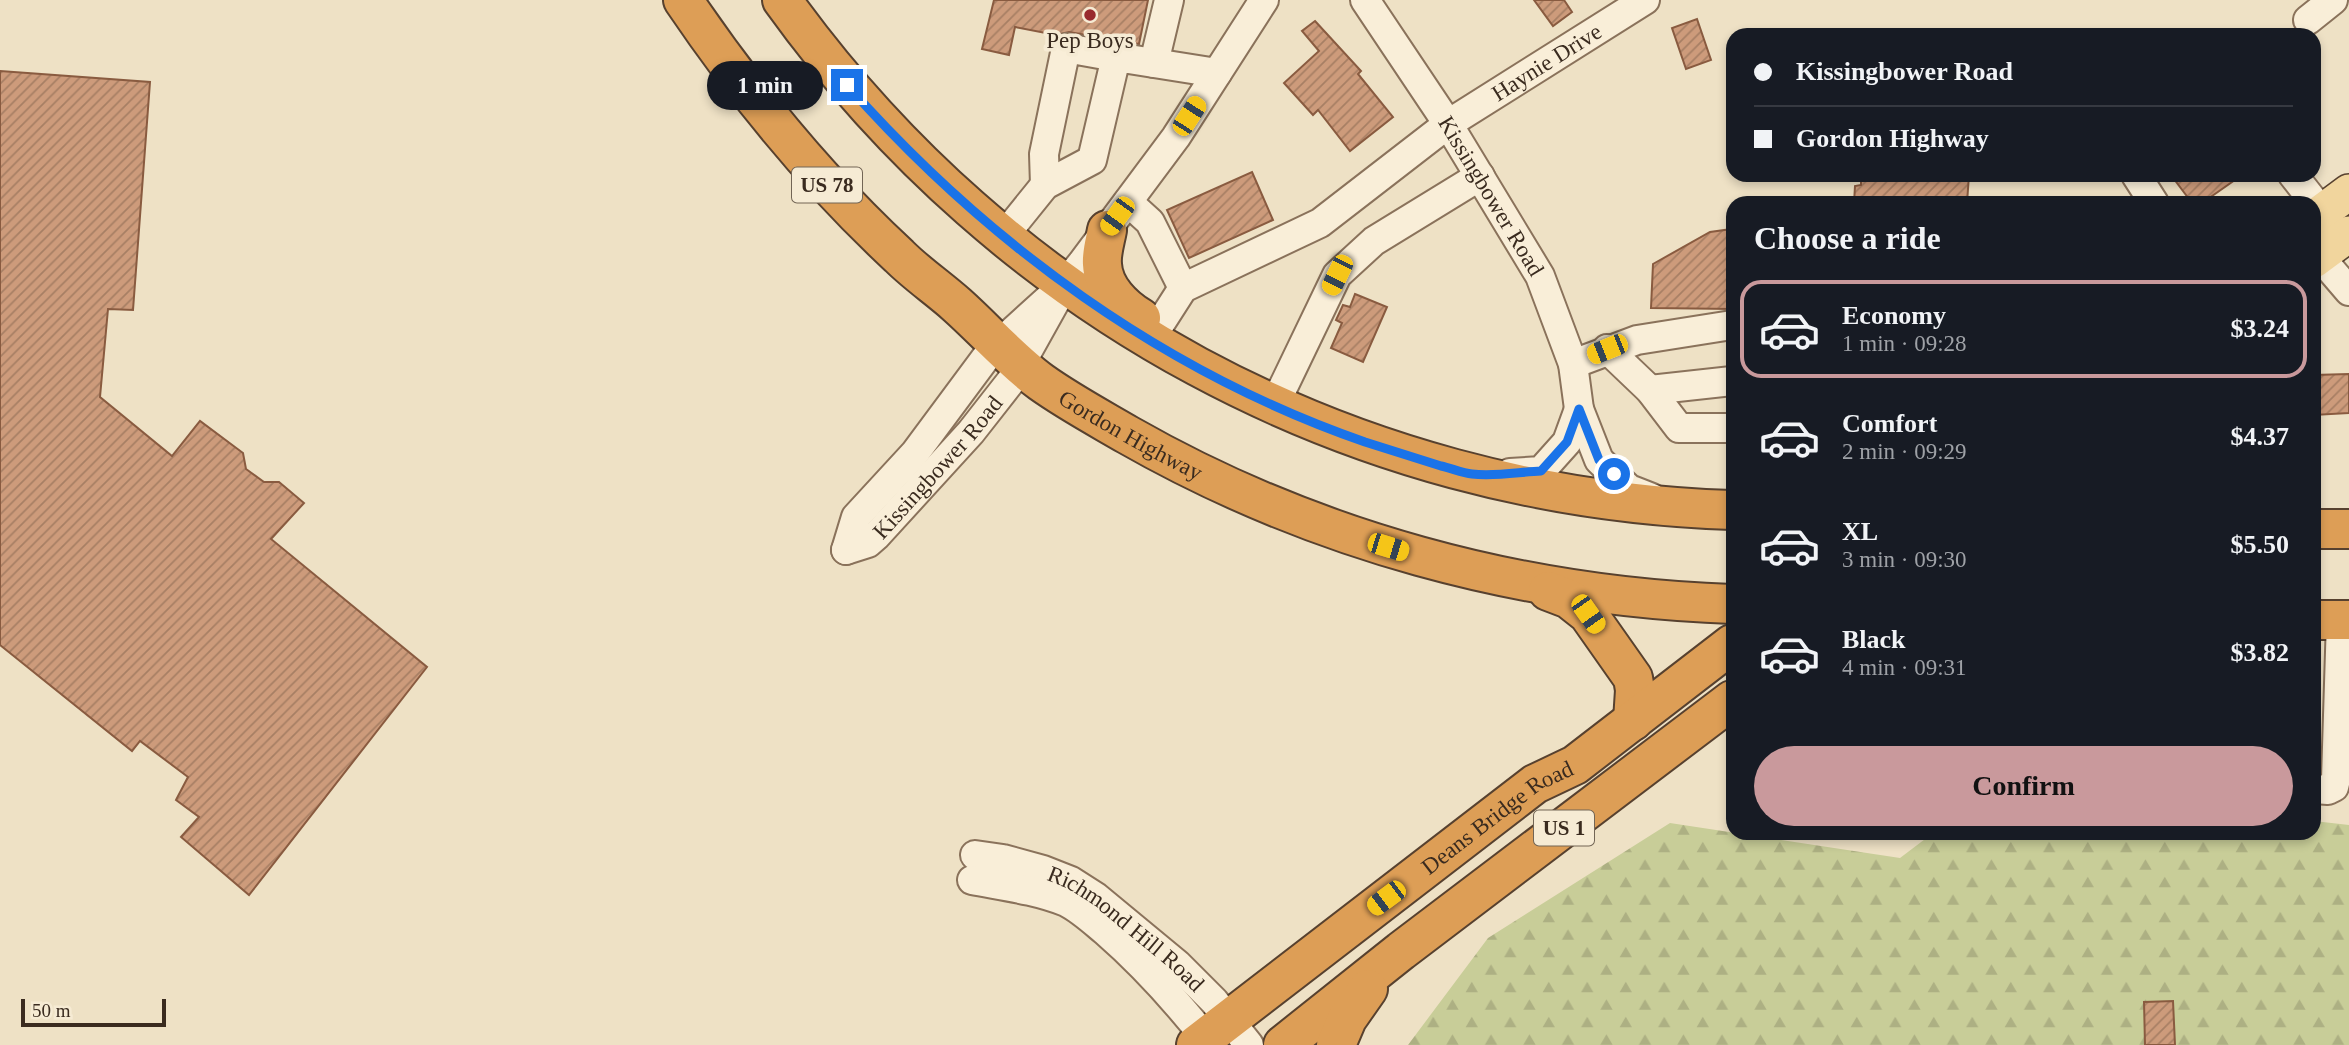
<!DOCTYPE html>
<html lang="en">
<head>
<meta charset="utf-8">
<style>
	:root { --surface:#171b24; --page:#20242c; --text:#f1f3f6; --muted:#9ea1a6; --line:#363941; --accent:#c9999c }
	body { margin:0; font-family:"Times New Roman",serif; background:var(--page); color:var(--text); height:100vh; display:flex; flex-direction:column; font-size:26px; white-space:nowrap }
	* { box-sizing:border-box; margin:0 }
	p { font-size:23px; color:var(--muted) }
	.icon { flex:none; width:38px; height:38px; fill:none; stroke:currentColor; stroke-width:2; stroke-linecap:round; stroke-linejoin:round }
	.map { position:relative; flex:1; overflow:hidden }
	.details { position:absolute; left:1726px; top:196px; width:595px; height:644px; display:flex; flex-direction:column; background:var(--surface); border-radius:21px; box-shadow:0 4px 10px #0003 }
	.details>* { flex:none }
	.banner { position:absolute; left:1726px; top:28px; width:595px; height:154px; border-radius:21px; box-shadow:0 4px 10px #0003; display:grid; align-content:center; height:154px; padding:0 28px; background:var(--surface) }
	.scale { position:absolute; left:21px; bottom:18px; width:145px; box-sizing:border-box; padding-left:7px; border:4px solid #3a2b1f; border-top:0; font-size:19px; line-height:24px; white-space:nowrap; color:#3a2b1f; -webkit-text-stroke:5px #f6ebd4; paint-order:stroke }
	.end { position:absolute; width:32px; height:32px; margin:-16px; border:9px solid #1a73e8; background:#fff; box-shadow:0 0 0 4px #fff }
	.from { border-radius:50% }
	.bubble { position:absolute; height:49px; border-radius:24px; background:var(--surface); box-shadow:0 4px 10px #0003; font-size:23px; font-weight:800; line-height:49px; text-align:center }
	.car { position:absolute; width:21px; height:42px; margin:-21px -10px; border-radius:9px; box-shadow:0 0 5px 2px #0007; background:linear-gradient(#f5c518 24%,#345 0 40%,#f5c518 0 76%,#345 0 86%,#f5c518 0) }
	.banner b { display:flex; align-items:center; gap:24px; height:66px; font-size:26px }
	.banner b+b { border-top:2px solid var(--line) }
	.banner i { width:18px; height:18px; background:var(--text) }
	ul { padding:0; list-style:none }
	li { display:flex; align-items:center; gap:21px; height:98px; margin:0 14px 10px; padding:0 14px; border:4px solid transparent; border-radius:21px }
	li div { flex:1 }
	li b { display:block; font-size:26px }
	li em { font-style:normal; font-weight:800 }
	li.current { border-color:var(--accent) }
	li>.icon { width:63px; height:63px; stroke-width:1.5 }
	h2 { padding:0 28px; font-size:32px; line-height:84px }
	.button { display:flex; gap:14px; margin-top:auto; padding:14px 28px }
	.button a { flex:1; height:80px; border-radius:42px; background:var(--accent); color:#111; font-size:28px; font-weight:800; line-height:80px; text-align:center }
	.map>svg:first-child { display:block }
	.forest { fill:url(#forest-firs) }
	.building { fill:url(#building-hatch); stroke:#895b40; stroke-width:2 }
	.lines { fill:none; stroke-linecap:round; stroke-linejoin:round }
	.minor-casing { stroke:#8a725b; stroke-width:32 }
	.major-casing { stroke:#57412f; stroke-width:38 }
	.highway-casing { stroke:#57412f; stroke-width:42 }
	.minor { stroke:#f9eed8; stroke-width:28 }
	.major { stroke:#f1d59d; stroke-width:35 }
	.highway { stroke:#dd9e56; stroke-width:38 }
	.route { stroke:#1a73e8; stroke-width:9 }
	.poi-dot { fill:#992a2e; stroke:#f6ebd4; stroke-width:2.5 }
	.labels { text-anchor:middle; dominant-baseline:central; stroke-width:7; stroke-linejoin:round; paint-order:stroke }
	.shield { fill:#f6ebd4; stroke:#726555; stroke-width:2 }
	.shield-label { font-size:21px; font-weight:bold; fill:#3a2b1f }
	.poi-label { font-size:23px; fill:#3a2b1f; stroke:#f6ebd4 }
	.street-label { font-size:23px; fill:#3a2b1f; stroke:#f6ebd4 }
</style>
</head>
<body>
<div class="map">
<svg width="2349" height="1045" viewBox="0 0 2349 1045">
	<defs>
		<pattern id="forest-firs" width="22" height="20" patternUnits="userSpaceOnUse" patternTransform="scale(1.75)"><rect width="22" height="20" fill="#c8cd98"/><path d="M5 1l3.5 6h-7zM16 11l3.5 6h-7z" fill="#adb083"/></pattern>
		<pattern id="building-hatch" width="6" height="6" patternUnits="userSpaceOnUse" patternTransform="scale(1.75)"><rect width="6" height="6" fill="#cd9b7b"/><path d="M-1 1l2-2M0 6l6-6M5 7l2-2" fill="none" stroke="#a77f64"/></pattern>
	</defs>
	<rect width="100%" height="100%" fill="#eee1c5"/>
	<polygon class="forest" points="2314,821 2349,825 2349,1045 1408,1045 1488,938 1670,823 1900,858 1933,833 2314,833"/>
	<g class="building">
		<polygon points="994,0 1148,0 1139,44 1069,32 1056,35 1015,27 1009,55 982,49"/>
		<polygon points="1534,0 1564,0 1572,12 1553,26"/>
		<polygon points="1697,19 1711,60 1686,69 1672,28"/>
		<polygon points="1315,21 1361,71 1358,74 1393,117 1350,151 1318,110 1313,115 1284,83 1319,51 1302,31"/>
		<polygon points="0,71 150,82 133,310 108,309 100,397 172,456 200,421 243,453 246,469 264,482 279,482 304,503 271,539 427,667 249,895 181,837 199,817 176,800 188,777 140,741 132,751 0,645"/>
		<polygon points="1252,172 1273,220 1189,258 1167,210"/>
		<polygon points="1861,175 1969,175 1967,203 1854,203 1855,186 1861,185"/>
		<polygon points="2171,175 2242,175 2202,203 2192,203"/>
		<polygon points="1732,229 1732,309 1651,308 1653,264 1710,232"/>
		<polygon points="1355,294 1387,307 1363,362 1331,348 1342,323 1336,320 1343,305 1350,307"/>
		<polygon points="2349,374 2349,413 2314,415 2314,375"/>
		<polygon points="2173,1001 2175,1045 2145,1045 2144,1002"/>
	</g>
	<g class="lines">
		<g class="minor-casing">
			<g id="minor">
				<path id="s1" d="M1365 0 1448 124 1540 276 1573 364 1579 409 1599 460 1629 489 1652 498"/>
				<polyline points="2308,20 2333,0"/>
				<polyline points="1154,63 1169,0"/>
				<polyline points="2136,175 2154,203"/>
				<polyline points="2293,175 2322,212"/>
				<polyline points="1045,185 1044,154 1066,48 1116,57"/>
				<polyline points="1128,202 1150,222 1183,288"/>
				<polyline points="1003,237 1045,185 1092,160 1116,57 1217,73"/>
				<polyline points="2319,256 2349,291"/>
				<path id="s2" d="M1158 327 1183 288 1320 223 1448 124 1645 0"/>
				<polyline points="1607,349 1650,390 1679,428 1732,428"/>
				<polyline points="1573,364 1637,340 1732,325"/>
				<polyline points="1650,390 1732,381"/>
				<polyline points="1274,406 1337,275 1374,241 1480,176"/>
				<polyline points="1510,473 1541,471 1567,442 1579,409"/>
				<polyline points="846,550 856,517 915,453 990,352 1065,284 1082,263 1176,137 1264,0"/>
				<path id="s3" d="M846 550 868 543 876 536 971 432 1011 381 1055 302"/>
				<polyline points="2314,789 2328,790 2334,787 2336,779 2341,620"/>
				<path id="s4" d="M975 855 1003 859 1043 870 1071 881 1096 897 1177 964 1214 1001 1249 1045"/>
				<path d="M972 880C1003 886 1036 890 1066 902 1080 909 1093 921 1105 931 1144 965 1179 1004 1211 1045"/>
			</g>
		</g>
		<g class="major-casing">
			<g id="major">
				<polyline points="2314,218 2349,192"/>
				<polyline points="2314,260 2349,234"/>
			</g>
		</g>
		<g class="highway-casing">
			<g id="highway">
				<path id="s5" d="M683 0C746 93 816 179 899 256 917 274 938 288 957 305 985 330 1011 360 1041 382 1069 402 1099 418 1128 435 1312 540 1521 597 1732 604"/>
				<path d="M782 0C1004 309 1351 498 1732 510"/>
				<path d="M1107 230C1105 241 1101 253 1102 264 1103 288 1123 307 1141 318"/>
				<polyline points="2314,529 2349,529"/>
				<polyline points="1548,591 1569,599 1588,614 1633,678 1635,690 1633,721"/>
				<polyline points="2314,620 2349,620"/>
				<path id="s6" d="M1196 1045 1535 784 1575 765 1732 644"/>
				<polyline points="1283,1045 1401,951 1732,700"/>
				<polyline points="1336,1045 1347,1019 1368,989"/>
			</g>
		</g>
		<use href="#minor" class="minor"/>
		<use href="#major" class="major"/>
		<use href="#highway" class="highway"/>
	</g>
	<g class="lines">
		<path class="route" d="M847 85C988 244 1163 372 1365 442 1391 450 1416 458 1441 466 1451 468 1462 473 1472 474 1494 477 1519 472 1541 471L1567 442 1579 409 1599 460 1614 474"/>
	</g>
	<circle class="poi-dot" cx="1090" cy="15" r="7"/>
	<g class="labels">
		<g class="shield">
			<rect x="792" y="167.5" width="70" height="35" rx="5"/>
			<rect x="1534" y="810.5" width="60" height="35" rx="5"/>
		</g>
		<g class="shield-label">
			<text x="827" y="185">US 78</text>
			<text x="1564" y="828">US 1</text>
		</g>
		<g class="poi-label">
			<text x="1090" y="40">Pep Boys</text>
		</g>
		<g class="street-label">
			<text stroke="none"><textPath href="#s2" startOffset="476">Haynie Drive</textPath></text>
			<text stroke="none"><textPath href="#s1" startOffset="233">Kissingbower Road</textPath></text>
			<text stroke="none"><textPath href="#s5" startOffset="630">Gordon Highway</textPath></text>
			<text stroke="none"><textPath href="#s3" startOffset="126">Kissingbower Road</textPath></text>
			<text stroke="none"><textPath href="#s6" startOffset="378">Deans Bridge Road</textPath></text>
			<text stroke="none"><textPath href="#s4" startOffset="172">Richmond Hill Road</textPath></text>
		</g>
	</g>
</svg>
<div class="scale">50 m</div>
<i class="end from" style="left:1614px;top:474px"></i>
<i class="end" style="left:847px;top:85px"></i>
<div class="bubble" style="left:707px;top:61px;width:116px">1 min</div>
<i class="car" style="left:1189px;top:116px;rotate:33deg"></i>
<i class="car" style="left:1117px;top:216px;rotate:216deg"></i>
<i class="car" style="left:1337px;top:275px;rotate:206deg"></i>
<i class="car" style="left:1607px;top:349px;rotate:248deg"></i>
<i class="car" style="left:1388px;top:547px;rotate:107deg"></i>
<i class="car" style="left:1588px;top:614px;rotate:145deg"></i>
<i class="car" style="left:1386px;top:898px;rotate:233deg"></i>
<div class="banner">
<b><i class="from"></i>Kissingbower Road</b>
<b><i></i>Gordon Highway</b>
</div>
<section class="details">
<h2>Choose a ride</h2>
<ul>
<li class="current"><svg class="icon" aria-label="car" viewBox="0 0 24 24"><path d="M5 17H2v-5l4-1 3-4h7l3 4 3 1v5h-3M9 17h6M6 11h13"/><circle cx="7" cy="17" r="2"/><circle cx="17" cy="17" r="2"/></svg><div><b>Economy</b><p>1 min · 09:28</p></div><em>$3.24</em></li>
<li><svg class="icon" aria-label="car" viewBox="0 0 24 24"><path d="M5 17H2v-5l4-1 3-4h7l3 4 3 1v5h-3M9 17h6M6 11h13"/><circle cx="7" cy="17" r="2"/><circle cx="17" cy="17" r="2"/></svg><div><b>Comfort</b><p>2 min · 09:29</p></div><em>$4.37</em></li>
<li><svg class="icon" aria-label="car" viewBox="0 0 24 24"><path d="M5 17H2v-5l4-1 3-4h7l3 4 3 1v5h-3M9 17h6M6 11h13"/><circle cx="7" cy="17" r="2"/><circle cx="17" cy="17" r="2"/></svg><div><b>XL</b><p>3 min · 09:30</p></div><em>$5.50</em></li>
<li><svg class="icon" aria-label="car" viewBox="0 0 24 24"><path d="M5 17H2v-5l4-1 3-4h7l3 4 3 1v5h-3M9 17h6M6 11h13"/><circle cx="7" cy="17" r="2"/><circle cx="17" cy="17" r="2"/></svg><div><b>Black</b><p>4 min · 09:31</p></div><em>$3.82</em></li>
</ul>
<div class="button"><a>Confirm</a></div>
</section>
</div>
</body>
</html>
